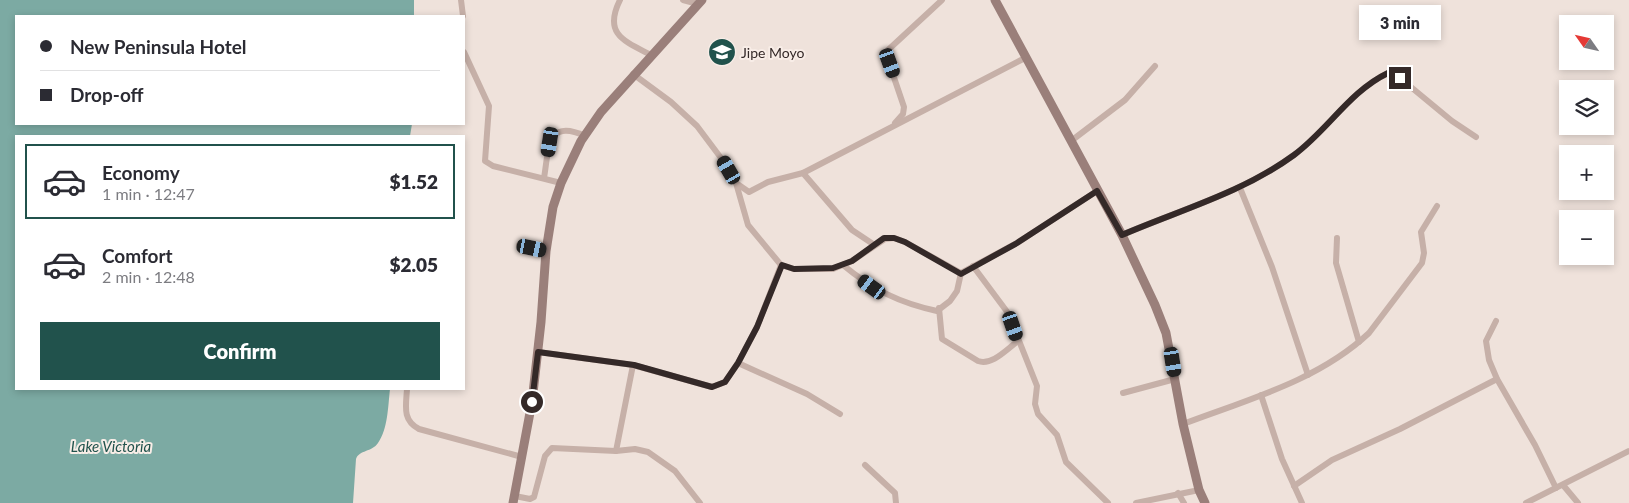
<!DOCTYPE html>
<html lang="en">
<head>
<meta charset="utf-8">
<style>
	:root { --surface:#fff; --page:#f2f2f3; --text:#2b2b33; --muted:#7c7c81; --line:#e1e1e2; --accent:#21524c }
	body { margin:0; font-family:Lato,sans-serif; background:var(--page); color:var(--text); height:100vh; display:flex; flex-direction:column; font-size:19px; white-space:nowrap }
	* { box-sizing:border-box; margin:0 }
	p { font-size:16px; color:var(--muted) }
	.icon { flex:none; width:28px; height:28px; fill:none; stroke:currentColor; stroke-width:2; stroke-linecap:round; stroke-linejoin:round }
	.map { position:relative; flex:1; overflow:hidden }
	.drawer { position:absolute; left:15px; top:135px; width:450px; height:255px; display:flex; flex-direction:column; background:var(--surface); border-radius:0px; box-shadow:0 2px 8px #0003 }
	.drawer>* { flex:none }
	.hud { position:absolute; left:15px; top:15px; width:450px; height:110px; border-radius:0px; box-shadow:0 2px 8px #0003; display:grid; align-content:center; height:110px; padding:0 25px; background:var(--surface) }
	.needle { width:32px; rotate:304deg }
	.buttons { position:absolute; left:1559px; top:15px; display:grid; gap:10px }
	.buttons a { display:grid; place-items:center; width:55px; height:55px; border-radius:0px; background:var(--surface); box-shadow:0 2px 8px #0003; font-size:25px }
	.end { position:absolute; width:22px; height:22px; margin:-11px; border:6px solid #342928; background:#fff; box-shadow:0 0 0 2px #fff }
	.from { border-radius:50% }
	.bubble { position:absolute; height:35px; border-radius:0px; background:var(--surface); box-shadow:0 2px 8px #0003; font-size:16px; font-weight:800; line-height:35px; text-align:center }
	.car { position:absolute; width:15px; height:30px; margin:-15px -8px; border-radius:6px; box-shadow:0 0 4px 1px #0007; background:linear-gradient(#222 24%,#8ab4d8 0 40%,#222 0 76%,#8ab4d8 0 86%,#222 0) }
	.hud b { display:flex; align-items:center; gap:18px; height:48px; font-size:19px }
	.hud b+b { border-top:1px solid var(--line) }
	.hud i { width:12px; height:12px; background:var(--text) }
	ul { padding:9px 0 0; list-style:none }
	li { display:flex; align-items:center; gap:15px; height:75px; margin:0 10px 8px; padding:0 15px; border:2px solid transparent; border-radius:0px }
	li div { flex:1 }
	li b { display:block; font-size:19px }
	li em { font-style:normal; font-weight:800 }
	li.on { border-color:var(--accent) }
	li>.icon { width:45px; height:45px; stroke-width:1.5 }
	.button { display:flex; gap:10px; margin-top:auto; padding:10px 25px }
	.button a { flex:1; height:58px; border-radius:0px; background:var(--accent); color:#fff; font-size:20px; font-weight:800; line-height:58px; text-align:center }
	.map>svg:first-child { display:block }
	.water { fill:#7caaa3 }
	.lines { fill:none; stroke-linecap:round; stroke-linejoin:round }
	.street { stroke:#c6b0a8; stroke-width:6 }
	.secondary { stroke:#9a7f7a; stroke-width:9 }
	.route { stroke:#342928; stroke-width:6 }
	.labels { text-anchor:middle; dominant-baseline:central; stroke-width:4; stroke-linejoin:round; paint-order:stroke }
	.poi-label { font-size:14px; fill:#342928; stroke:#f8ede7; text-anchor:start }
	.water-label { font-size:15px; font-style:italic; fill:#21524c; stroke:#f8ede7 }
</style>
</head>
<body>
<div class="map">
<svg width="1629" height="503" viewBox="0 0 1629 503">
	<rect width="100%" height="100%" fill="#efe2db"/>
	<path class="water" d="M0 0H414V16H16V124H412L410 136H16V389H390C388 406 388 429 378 443 372 452 359 450 356 459L353 503H0Z"/>
	<g class="lines">
		<g class="street">
			<polyline points="461,0 463,16"/>
			<path d="M620 0C603 34 624 41 651 55"/>
			<polyline points="683,0 698,4"/>
			<polyline points="464,52 489,106 485,161 493,166 561,183"/>
			<polyline points="633,74 671,102 697,126 721,158 736,183 748,225 781,265 794,269 833,269 852,261 885,239 894,238 905,242 961,273"/>
			<polyline points="895,123 903,114 904,107 887,57 888,50 942,0"/>
			<polyline points="1071,141 1125,100 1155,66"/>
			<polyline points="803,173 852,230 873,244"/>
			<path d="M544 178C549 149 546 118 585 136"/>
			<polyline points="736,183 749,192 768,182 803,173 1025,58"/>
			<polyline points="1240,188 1272,267 1308,375"/>
			<path d="M1122 235C1180 210 1242 193 1294 155 1327 131 1350 91 1388 73L1400 78 1452 121 1476 137"/>
			<polyline points="1337,238 1336,263 1359,342"/>
			<polyline points="519,245 546,251"/>
			<path d="M843 265C873 290 900 303 937 311L950 301 957 291 961 273 1017 243 1097 191"/>
			<polyline points="973,266 1008,313 1037,386 1035,404 1038,414 1057,435 1066,462 1108,503"/>
			<path d="M939 308 942 339 978 361C992 366 1007 349 1018 341"/>
			<polyline points="1496,321 1486,341 1489,360 1497,379 1535,445 1556,488"/>
			<polyline points="538,352 633,365 712,387 725,382 738,363 757,327 781,265"/>
			<polyline points="738,363 807,394 840,414"/>
			<path d="M407 389C406 406 402 420 419 429L522 457"/>
			<polyline points="1123,393 1175,379"/>
			<polyline points="1261,395 1282,459 1302,503"/>
			<path d="M1183 424C1246 400 1318 381 1369 333L1422 263 1424 253 1421 232 1437 206"/>
			<polyline points="616,451 633,365"/>
			<polyline points="865,465 895,493 896,503"/>
			<polyline points="1563,485 1578,503"/>
			<polyline points="1294,486 1332,460 1400,429 1497,379"/>
			<polyline points="1178,493 1184,503"/>
			<polyline points="515,496 530,499 534,497 545,456 552,448 616,451 635,449 648,452 675,471 700,503"/>
			<polyline points="1136,503 1199,490"/>
			<polyline points="1526,503 1629,451"/>
		</g>
		<g class="secondary">
			<polyline points="995,0 1122,235 1155,305 1166,333 1183,424 1199,490 1205,503"/>
			<polyline points="513,503 532,402 541,322 546,251 553,207 561,183 581,141 601,112 702,0"/>
		</g>
	</g>
	<g class="lines">
		<path class="route" d="M532 402 538 352 634 365 712 387 725 382 738 363 757 327 782 265 794 269 833 268 852 261 884 238H894L905 242 961 274 1017 243 1097 191 1122 235C1180 210 1242 193 1294 155 1327 131 1350 91 1388 73L1400 78"/>
	</g>
	<defs>
		<g id="school-disc" transform="scale(1.4375)"><circle r="9.5" fill="#21524c" stroke="#f8ede7"/><path d="M0-5L7-2L0 1L-7-2ZM-4 1L0 2.5L4 1V4Q0 6-4 4Z" fill="#fff"/></g>
	</defs>
	<g fill-rule="evenodd">
		<use href="#school-disc" x="722" y="52"/>
	</g>
	<g class="labels">
		<g class="poi-label">
			<text x="741" y="52">Jipe Moyo</text>
		</g>
		<g class="water-label">
			<text x="111" y="446">Lake Victoria</text>
		</g>
	</g>
</svg>
<div class="buttons">
<a><svg class="needle" viewBox="-14 -14 28 28"><path d="M0-13l5 13h-10z" fill="#e53935"/><path d="M0 13l5-13h-10z" fill="#7c7c81"/></svg></a>
<a><svg class="icon" aria-label="layers" viewBox="0 0 24 24"><path d="M12 4l9 5-9 5-9-5zM3 14l9 5 9-5"/></svg></a>
<a>+</a>
<a>−</a>
</div>
<i class="end from" style="left:532px;top:402px"></i>
<i class="end" style="left:1400px;top:78px"></i>
<div class="bubble" style="left:1359px;top:5px;width:82px">3 min</div>
<i class="car" style="left:890px;top:63px;rotate:160deg"></i>
<i class="car" style="left:550px;top:142px;rotate:189deg"></i>
<i class="car" style="left:729px;top:170px;rotate:330deg"></i>
<i class="car" style="left:532px;top:248px;rotate:102deg"></i>
<i class="car" style="left:872px;top:287px;rotate:306deg"></i>
<i class="car" style="left:1013px;top:326px;rotate:161deg"></i>
<i class="car" style="left:1173px;top:362px;rotate:171deg"></i>
<div class="hud">
<b><i class="from"></i>New Peninsula Hotel</b>
<b><i></i>Drop-off</b>
</div>
<section class="drawer">
<ul>
<li class="on"><svg class="icon" aria-label="car" viewBox="0 0 24 24"><path d="M5 17H2v-5l4-1 3-4h7l3 4 3 1v5h-3M9 17h6M6 11h13"/><circle cx="7" cy="17" r="2"/><circle cx="17" cy="17" r="2"/></svg><div><b>Economy</b><p>1 min · 12:47</p></div><em>$1.52</em></li>
<li><svg class="icon" aria-label="car" viewBox="0 0 24 24"><path d="M5 17H2v-5l4-1 3-4h7l3 4 3 1v5h-3M9 17h6M6 11h13"/><circle cx="7" cy="17" r="2"/><circle cx="17" cy="17" r="2"/></svg><div><b>Comfort</b><p>2 min · 12:48</p></div><em>$2.05</em></li>
</ul>
<div class="button"><a>Confirm</a></div>
</section>
</div>
</body>
</html>
